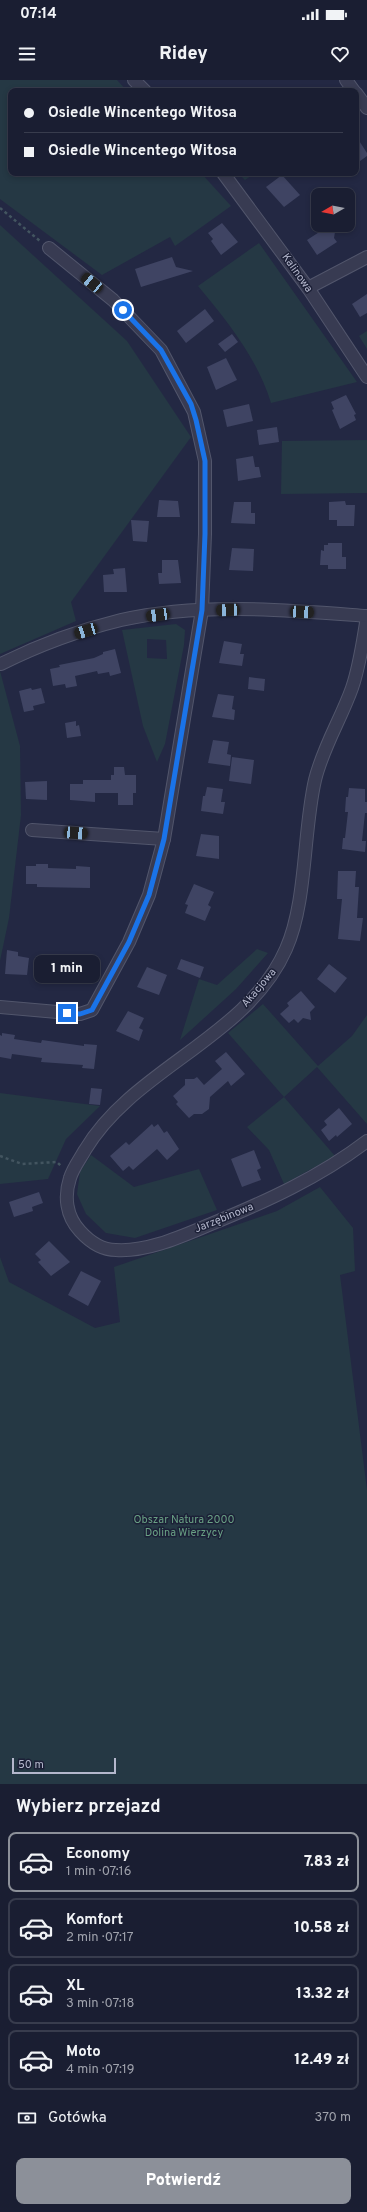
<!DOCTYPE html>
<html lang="pl">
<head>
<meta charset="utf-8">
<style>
	:root { --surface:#1a1e32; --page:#23273a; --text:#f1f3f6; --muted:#9fa2ac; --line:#383c4d; --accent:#8c9099 }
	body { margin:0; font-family:Overpass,sans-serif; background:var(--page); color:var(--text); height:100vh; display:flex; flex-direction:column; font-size:15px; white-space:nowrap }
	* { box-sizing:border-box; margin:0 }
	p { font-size:13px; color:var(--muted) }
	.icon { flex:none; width:22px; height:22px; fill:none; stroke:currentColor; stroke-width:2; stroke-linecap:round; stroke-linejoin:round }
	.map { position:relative; height:1704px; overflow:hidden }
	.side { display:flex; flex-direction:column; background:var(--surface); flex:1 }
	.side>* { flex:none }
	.banner { position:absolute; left:8px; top:8px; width:351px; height:88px; border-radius:8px; box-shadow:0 2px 6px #0003,0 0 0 1px var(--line); display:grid; align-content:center; height:88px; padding:0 16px; background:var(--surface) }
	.needle { width:26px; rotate:261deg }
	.fabs { position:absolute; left:311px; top:108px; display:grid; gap:8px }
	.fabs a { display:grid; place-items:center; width:44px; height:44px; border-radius:8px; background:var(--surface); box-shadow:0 2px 6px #0003,0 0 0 1px var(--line); font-size:20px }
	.scale { position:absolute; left:12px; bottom:10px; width:104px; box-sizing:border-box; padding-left:4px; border:2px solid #b4b7cc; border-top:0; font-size:11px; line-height:14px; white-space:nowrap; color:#b4b7cc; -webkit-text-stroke:3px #1c2037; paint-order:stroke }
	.end { position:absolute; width:18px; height:18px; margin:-9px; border:5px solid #1a73e8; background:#fff; box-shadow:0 0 0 2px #fff }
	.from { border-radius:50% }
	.bubble { position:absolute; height:28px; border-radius:8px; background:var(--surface); box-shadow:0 2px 6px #0003,0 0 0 1px var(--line); font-size:13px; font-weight:800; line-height:28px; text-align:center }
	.car { position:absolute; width:12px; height:24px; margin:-12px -6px; border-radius:5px; box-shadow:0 0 3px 1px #0007; background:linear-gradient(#222 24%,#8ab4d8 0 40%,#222 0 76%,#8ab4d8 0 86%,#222 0) }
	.banner b { display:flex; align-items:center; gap:14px; height:38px; font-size:15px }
	.banner b+b { border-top:1px solid var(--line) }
	.banner i { width:10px; height:10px; background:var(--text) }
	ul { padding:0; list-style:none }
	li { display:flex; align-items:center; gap:12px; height:60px; margin:0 8px 6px; padding:0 8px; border:2px solid var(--line); border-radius:8px }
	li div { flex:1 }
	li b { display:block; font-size:15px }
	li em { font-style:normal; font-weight:800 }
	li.active { border-color:var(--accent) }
	li>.icon { width:36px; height:36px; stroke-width:1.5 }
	h2 { padding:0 16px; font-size:18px; line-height:48px }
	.pay { display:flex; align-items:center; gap:10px; height:44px; padding:0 16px; font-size:15px }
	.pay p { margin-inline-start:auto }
	.button { display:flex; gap:8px; margin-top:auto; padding:8px 16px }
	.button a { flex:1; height:46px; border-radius:8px; background:var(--accent); color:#fff; font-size:16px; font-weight:800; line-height:46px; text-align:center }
	.status { display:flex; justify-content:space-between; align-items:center; height:28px; padding:0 20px; background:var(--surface); direction:ltr }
	.status svg { height:11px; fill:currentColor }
	header { display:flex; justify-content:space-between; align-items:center; height:52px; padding:0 16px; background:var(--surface); font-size:18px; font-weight:800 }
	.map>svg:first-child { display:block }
	.green { fill:#253844; fill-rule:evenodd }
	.building { fill:#3f4463 }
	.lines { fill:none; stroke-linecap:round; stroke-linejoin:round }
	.minor-casing { stroke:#52566c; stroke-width:14 }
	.path { stroke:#435560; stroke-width:2.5; stroke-dasharray:3 3; stroke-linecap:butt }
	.minor { stroke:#383b52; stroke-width:12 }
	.route { stroke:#1a73e8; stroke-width:5 }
	.labels { text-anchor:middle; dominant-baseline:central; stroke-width:3; stroke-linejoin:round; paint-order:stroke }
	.street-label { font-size:11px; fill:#b4b7cc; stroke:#1c2037 }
	.park-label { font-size:11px; fill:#69a084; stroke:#1c2037 }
</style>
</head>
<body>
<div class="status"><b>07:14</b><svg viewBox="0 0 49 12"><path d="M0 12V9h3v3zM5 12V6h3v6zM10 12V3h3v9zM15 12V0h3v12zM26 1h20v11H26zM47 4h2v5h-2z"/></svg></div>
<header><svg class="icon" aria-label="menu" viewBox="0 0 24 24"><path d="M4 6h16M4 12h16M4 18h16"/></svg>Ridey<svg class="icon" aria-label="heart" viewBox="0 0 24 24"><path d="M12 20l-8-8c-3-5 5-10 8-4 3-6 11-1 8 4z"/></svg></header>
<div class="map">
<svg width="367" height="1704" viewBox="0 0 367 1704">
	<rect width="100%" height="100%" fill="#232843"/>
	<g class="green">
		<polygon points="0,0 117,0 127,11 11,11 11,93 201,93 231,126 175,166 170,157 102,195 0,119"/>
		<polygon points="238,93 255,93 245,100"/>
		<polygon points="0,145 127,261 191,357 71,522 76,541 0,574"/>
		<path d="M259 163 357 302 271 323C257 278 228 242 198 206Z"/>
		<polygon points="367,251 367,269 359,256"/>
		<polygon points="367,360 367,413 281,414 282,361"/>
		<path d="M176 544 185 550 184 565 165 664 157 682 143 646 122 550ZM147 559 166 560 167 579 147 578Z"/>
		<polygon points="0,591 20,666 21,735 9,838 0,881"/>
		<polygon points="257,869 268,873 236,909 180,960 199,899 217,905"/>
		<polygon points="263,924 318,986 352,956 367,935 367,1044 317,987 284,1017 335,1076 284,1104 269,1070 247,1047 284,1017 228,953"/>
		<polygon points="0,1013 100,1026 66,1059 48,1099 0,1104"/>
		<polygon points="91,1075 134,1107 199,1089 217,1130 135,1158 106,1153 86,1134 77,1114 80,1092"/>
		<polygon points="320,1107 353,1148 355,1191 340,1195 367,1410 367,1704 0,1704 0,1177 9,1202 95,1248 120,1242 114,1187 277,1131"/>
	</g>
	<g class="building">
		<polygon points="356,56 367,73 367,76 356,84"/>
		<polygon points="282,95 300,115 284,127 266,107"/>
		<polygon points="222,143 238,162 221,175 211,161 213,159 208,153"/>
		<polygon points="327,147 330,151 335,152 334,158 337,162 317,175 307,160"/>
		<polygon points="172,177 176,187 193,191 141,207 135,189"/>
		<polygon points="367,214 367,233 360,237 352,224"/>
		<polygon points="205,229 214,241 186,263 177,251"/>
		<polygon points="232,254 238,262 225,272 218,264"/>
		<polygon points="226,278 237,300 216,310 207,287"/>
		<polygon points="346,315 356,334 354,335 356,340 340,349 332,330 334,329 331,322"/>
		<polygon points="249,324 253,341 227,347 223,330"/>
		<polygon points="277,347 279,362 259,365 257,350"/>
		<polygon points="253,376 255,387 259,387 261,397 238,401 236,379"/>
		<polygon points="159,420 178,421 180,437 157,437"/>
		<polygon points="345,421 346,425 355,425 354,446 337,446 337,440 329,440 329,422"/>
		<polygon points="234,422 251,422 251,433 255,433 255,444 231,443"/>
		<polygon points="131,440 149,441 147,462 133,461"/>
		<polygon points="328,463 342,463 342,477 346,477 346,489 328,489 328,485 320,485 321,470 324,471 324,465 328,465"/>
		<polygon points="232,468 254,469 253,491 229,490"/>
		<polygon points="162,480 178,480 181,503 159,504 158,493 162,493"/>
		<polygon points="125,488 127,512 104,512 103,495 114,494 113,489"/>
		<polygon points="224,561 242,564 240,574 244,574 242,586 219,583"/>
		<polygon points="115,569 121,593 110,596 109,592 98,594 97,591 75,596 77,606 66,608 65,604 53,606 50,589 60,587 59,585 94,578 103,574 103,572"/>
		<polygon points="249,597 265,599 264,611 248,609"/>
		<polygon points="31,608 32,610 41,608 45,623 33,626 34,630 24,632 19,611"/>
		<polygon points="218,614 234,616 232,629 235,630 234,640 212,637"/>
		<polygon points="76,641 76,646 79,645 81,656 67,658 65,643"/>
		<polygon points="213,660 229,662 227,674 231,675 230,686 208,683"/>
		<polygon points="232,677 254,680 251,704 229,701"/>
		<polygon points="114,687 124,687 125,695 136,695 136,713 133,713 133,725 118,725 118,713 95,713 95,722 70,720 70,704 83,704 83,700 111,700 111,695 114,695"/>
		<polygon points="47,701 47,720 26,719 25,702"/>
		<polygon points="207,707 223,709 221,722 225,722 223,734 201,731 203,716 205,716"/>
		<polygon points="349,708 365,709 365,722 367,722 367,733 365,733 362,761 366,761 365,772 342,769 343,758 345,758 348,732 345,732 346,717 348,717"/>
		<polygon points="201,754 219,756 219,779 196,776"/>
		<polygon points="36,784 48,784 48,788 76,789 76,786 90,787 90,808 37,807 37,804 26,804 26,786 36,786"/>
		<polygon points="338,791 356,791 355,807 359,807 357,838 363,838 360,861 338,859 342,819 337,819"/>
		<polygon points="194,804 214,812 208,825 211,827 205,841 185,833 188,825 185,824"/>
		<polygon points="7,870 18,872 18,876 29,878 27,895 5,894"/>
		<polygon points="50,876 76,879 74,891 70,890 68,901 46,899"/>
		<polygon points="181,879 204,887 200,898 177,889"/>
		<polygon points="329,884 347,898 335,913 317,899"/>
		<polygon points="147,887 167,895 159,915 137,907"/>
		<polygon points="301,911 315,927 310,932 311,940 303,938 298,943 294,939 289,943 280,934 289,926 287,923"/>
		<polygon points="128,931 144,938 139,948 143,950 139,961 116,951"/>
		<polygon points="2,953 15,955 14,959 41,963 42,960 84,966 84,964 97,965 94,989 82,988 83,985 41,982 42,978 12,974 11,979 0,977 0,955 2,956"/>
		<polygon points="226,972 245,994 231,1006 228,1001 210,1017 209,1029 202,1034 194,1034 189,1038 176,1024 178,1022 173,1016 185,1005 185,999 194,999 197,997 204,1005 222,989 215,981"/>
		<polygon points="91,1008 102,1009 100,1025 89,1024"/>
		<polygon points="339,1028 352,1044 337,1057 336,1055 329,1061 321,1050 327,1045 324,1041"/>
		<polygon points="152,1044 154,1047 158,1044 164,1053 167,1051 179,1069 167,1080 157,1069 133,1090 129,1086 123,1091 110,1076 126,1062 129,1065"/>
		<polygon points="254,1070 261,1088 257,1090 261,1100 242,1107 231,1079"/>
		<polygon points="39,1112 43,1123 32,1127 33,1131 14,1137 9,1122"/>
		<polygon points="49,1161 70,1182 51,1196 38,1182 41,1180 35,1174"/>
		<polygon points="81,1191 101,1201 88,1226 68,1215"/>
	</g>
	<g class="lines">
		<g class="minor-casing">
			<g id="minor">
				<polyline points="134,0 145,11"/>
				<polyline points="346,0 354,11"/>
				<polyline points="356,13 367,28"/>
				<polyline points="223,93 308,208 367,297"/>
				<polyline points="308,208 367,177"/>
				<path d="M367 537C363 560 360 585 352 608 341 639 323 667 315 700 303 752 307 822 286 869 247 958 134 988 85 1070 80 1079 73 1088 70 1098 64 1116 66 1136 80 1151 89 1161 102 1170 116 1170 148 1172 182 1156 211 1144 265 1122 320 1097 367 1061"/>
				<path d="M1 584C39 565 80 550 121 540 201 522 286 530 367 536"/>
				<polyline points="32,750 164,759"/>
				<polyline points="0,927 80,934 92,930 129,862 149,815 164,759 202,530 205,454 205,381 194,332 161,270 113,220 49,168"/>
			</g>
		</g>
		<g class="path">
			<polyline points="0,128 40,161"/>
			<polyline points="0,1076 22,1084 57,1082 62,1087"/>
		</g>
		<use href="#minor" class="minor"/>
	</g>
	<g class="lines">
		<polyline class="route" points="67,933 80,934 92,930 129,862 149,815 164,759 202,530 205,454 205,381 196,340 191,324 161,270 123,230"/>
	</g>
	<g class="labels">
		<g class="street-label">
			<text transform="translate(297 193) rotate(55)">Kalinowa</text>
			<text transform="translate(259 908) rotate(-50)">Akacjowa</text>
			<text transform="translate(224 1138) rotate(-22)">Jarzębinowa</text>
		</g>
		<g class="park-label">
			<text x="184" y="1440">Obszar Natura 2000<tspan x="184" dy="13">Dolina Wierzycy</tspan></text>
		</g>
	</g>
</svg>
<div class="fabs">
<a><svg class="needle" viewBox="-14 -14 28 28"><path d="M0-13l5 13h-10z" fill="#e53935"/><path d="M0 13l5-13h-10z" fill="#9fa2ac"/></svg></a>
</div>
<div class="scale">50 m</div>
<i class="end from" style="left:123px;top:230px"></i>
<i class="end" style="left:67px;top:933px"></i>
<div class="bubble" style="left:34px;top:875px;width:66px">1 min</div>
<i class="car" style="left:92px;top:203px;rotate:309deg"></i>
<i class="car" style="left:228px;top:530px;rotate:268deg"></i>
<i class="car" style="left:302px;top:532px;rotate:93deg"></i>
<i class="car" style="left:158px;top:535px;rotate:262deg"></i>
<i class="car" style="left:86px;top:551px;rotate:253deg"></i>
<i class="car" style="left:76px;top:753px;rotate:94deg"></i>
<div class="banner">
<b><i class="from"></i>Osiedle Wincentego Witosa</b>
<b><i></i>Osiedle Wincentego Witosa</b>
</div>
</div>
<section class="side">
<h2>Wybierz przejazd</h2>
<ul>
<li class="active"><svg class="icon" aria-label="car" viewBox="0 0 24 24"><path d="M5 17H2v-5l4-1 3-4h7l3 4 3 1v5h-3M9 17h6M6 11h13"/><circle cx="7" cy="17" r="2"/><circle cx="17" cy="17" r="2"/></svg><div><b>Economy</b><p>1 min · 07:16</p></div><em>7.83 zł</em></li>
<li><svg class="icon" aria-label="car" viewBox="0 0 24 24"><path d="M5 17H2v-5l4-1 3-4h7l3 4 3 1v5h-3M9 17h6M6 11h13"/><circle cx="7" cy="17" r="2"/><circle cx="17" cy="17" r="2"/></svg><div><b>Komfort</b><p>2 min · 07:17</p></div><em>10.58 zł</em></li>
<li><svg class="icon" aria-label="car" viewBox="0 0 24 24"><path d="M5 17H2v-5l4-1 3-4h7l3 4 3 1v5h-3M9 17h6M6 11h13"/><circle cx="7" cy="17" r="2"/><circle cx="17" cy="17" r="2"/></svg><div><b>XL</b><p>3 min · 07:18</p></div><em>13.32 zł</em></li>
<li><svg class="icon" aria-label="car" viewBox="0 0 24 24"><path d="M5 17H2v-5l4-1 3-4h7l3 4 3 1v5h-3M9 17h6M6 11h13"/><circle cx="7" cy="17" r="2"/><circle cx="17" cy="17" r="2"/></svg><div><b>Moto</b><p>4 min · 07:19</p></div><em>12.49 zł</em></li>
</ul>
<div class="pay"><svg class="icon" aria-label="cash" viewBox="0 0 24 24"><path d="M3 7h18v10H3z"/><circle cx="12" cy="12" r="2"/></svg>Gotówka<p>370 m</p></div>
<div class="button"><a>Potwierdź</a></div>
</section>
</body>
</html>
